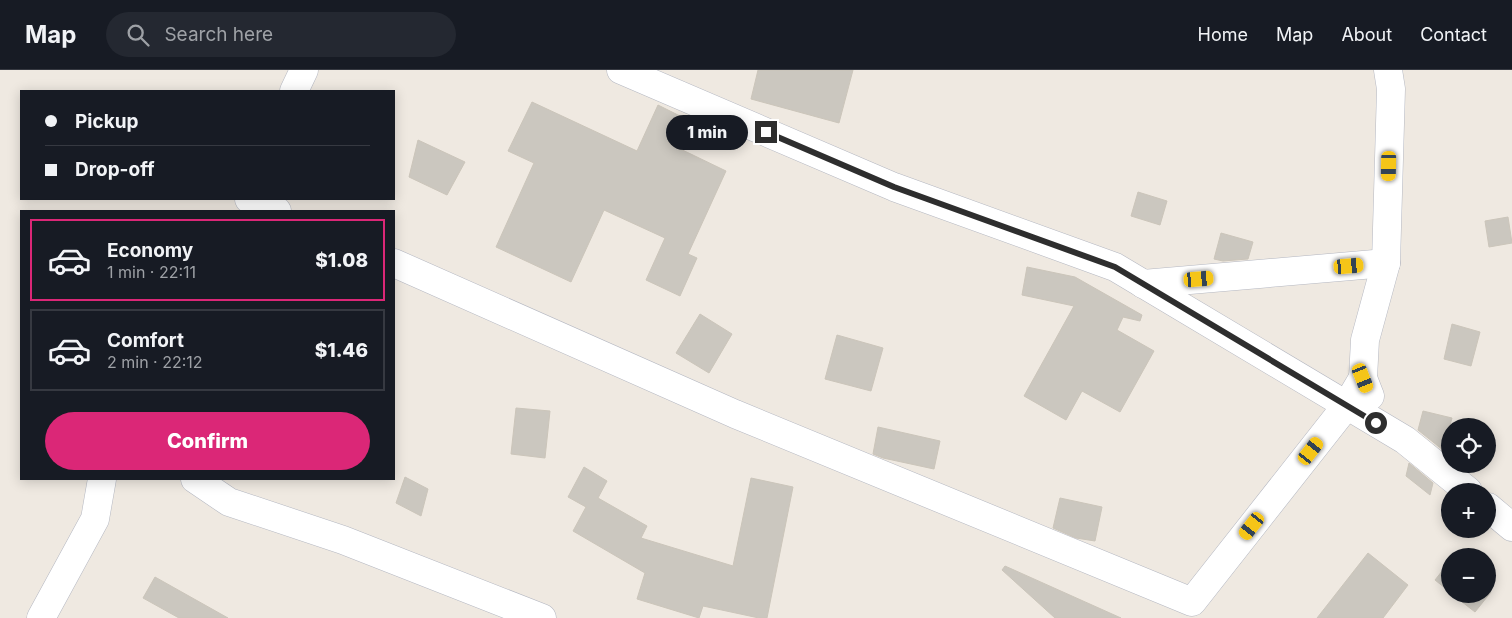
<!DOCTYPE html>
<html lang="en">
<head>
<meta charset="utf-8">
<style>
	:root { --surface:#171b24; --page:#242831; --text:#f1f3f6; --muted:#9ea1a6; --line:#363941; --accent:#db2777 }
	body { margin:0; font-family:Inter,sans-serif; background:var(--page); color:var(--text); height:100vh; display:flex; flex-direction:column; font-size:19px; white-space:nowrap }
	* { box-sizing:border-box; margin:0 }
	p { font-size:16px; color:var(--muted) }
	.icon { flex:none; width:28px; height:28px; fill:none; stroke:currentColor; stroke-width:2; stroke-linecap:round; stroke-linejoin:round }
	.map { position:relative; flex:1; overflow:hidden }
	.drawer { position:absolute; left:20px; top:140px; width:375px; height:270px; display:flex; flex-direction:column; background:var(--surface); border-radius:0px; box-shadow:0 2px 12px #0003 }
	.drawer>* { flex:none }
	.guide { position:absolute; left:20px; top:20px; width:375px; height:110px; border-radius:0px; box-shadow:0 2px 12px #0003; display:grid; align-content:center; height:110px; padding:0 25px; background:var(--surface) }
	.buttons { position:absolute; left:1441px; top:348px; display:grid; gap:10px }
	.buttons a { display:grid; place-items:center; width:55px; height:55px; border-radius:50%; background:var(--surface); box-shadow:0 2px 12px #0003; font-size:25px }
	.end { position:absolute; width:22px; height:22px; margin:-11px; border:6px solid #2e2e2e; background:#fff; box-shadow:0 0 0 2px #fff }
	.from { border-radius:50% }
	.bubble { position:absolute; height:35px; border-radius:18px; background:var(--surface); box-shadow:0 2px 12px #0003; font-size:16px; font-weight:800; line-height:35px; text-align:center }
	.car { position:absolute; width:15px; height:30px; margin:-15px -8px; border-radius:6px; box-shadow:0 0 4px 1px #0007; background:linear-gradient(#f5c518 24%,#345 0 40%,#f5c518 0 76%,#345 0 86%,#f5c518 0) }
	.guide b { display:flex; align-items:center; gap:18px; height:48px; font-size:19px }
	.guide b+b { border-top:1px solid var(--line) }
	.guide i { width:12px; height:12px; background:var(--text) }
	ul { padding:9px 0 0; list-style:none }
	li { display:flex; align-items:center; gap:15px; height:82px; margin:0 10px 8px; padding:0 15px; border:2px solid var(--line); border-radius:0px }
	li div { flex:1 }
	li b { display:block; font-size:19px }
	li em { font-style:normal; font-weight:800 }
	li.selected { border-color:var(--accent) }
	li>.icon { width:45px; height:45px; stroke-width:1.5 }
	.button { display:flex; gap:10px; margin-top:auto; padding:10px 25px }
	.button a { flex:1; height:58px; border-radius:30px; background:var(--accent); color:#fff; font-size:20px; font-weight:800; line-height:58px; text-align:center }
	header { display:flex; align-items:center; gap:30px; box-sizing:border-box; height:70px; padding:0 25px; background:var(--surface); border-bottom:1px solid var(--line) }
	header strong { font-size:24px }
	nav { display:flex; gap:28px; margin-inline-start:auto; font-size:18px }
	.search { width:350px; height:45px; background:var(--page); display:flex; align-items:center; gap:12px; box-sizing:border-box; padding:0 18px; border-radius:28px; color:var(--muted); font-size:19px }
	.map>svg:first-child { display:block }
	.building { fill:#cbc7bf; stroke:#cbc5ba }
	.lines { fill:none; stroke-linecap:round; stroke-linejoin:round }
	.minor-casing { stroke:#b4b7c1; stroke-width:29 }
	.minor { stroke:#fff; stroke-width:28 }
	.route { stroke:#2e2e2e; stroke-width:6 }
</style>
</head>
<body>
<header>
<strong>Map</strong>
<div class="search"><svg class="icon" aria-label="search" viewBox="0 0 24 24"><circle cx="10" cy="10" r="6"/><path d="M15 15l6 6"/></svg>Search here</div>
<nav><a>Home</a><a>Map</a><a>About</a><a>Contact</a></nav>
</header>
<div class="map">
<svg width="1512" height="548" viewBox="0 0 1512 548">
	<rect width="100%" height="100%" fill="#efe9e1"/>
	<g class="building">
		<polygon points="758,0 853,0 839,53 751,29"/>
		<polygon points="532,32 637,81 658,35 680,46 668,73 726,101 688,184 697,188 680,226 646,210 665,168 604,140 571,212 496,177 534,93 508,81"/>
		<polygon points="418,70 465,92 447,125 409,107"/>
		<polygon points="1138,122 1167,131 1160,155 1131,146"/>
		<polygon points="1508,147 1512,173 1489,177 1485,151"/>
		<polygon points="1221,163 1253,172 1248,189 1223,191 1214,189"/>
		<polygon points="1027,197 1075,207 1142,245 1140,251 1123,247 1117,260 1154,281 1120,342 1082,321 1066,350 1024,326 1074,236 1022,225"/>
		<polygon points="700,244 732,264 709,303 676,283"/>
		<polygon points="1452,254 1480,262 1471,296 1444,289"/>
		<polygon points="837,265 883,278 871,321 825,309"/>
		<polygon points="516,338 550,341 545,388 511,384"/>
		<polygon points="1423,341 1452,348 1443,380 1418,360"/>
		<polygon points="878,357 940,371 934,399 883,388 873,384"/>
		<polygon points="1409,393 1433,413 1430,425 1406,406"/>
		<polygon points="584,397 607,411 598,428 647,456 641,468 733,496 751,408 793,417 767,548 759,548 703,536 699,548 637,529 645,503 573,461 586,437 568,427"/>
		<polygon points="405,407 428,419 421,446 396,433"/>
		<polygon points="1060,428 1102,437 1095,471 1076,468 1053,458"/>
		<polygon points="1368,483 1408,515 1383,548 1317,548"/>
		<polygon points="1450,491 1450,522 1435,510"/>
		<polygon points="1005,496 1121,548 1055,548 1002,500"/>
		<polygon points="155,507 228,548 179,548 143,528"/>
		<polygon points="1488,520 1491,522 1475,542 1452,524 1488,524"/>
	</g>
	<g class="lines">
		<g class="minor-casing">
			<g id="minor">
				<polyline points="621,0 894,117 1115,197 1405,370 1468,421"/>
				<polyline points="294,21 304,0"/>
				<polyline points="249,129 277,141"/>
				<polyline points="394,193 735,344 1192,532 1347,335 1363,308"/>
				<polyline points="1143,214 1386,193"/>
				<polyline points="1370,326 1363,308 1365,270 1386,193 1391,19 1388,0"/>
				<polyline points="195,409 229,432 343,470 542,548"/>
				<polyline points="1488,437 1512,457"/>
				<polyline points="41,548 95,449 102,409"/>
			</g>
		</g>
		<use href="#minor" class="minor"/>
	</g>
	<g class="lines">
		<polyline class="route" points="766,62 894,117 1115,197 1376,353"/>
	</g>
</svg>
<div class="buttons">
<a><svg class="icon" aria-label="locate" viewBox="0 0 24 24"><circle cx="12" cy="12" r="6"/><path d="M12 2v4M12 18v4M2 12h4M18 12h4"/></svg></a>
<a>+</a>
<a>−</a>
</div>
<i class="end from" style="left:1376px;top:353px"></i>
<i class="end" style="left:766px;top:62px"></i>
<div class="bubble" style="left:666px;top:45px;width:82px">1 min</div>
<i class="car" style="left:1389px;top:96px;rotate:181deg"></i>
<i class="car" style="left:1349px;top:196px;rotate:85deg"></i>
<i class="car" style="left:1199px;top:209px;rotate:85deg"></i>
<i class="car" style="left:1363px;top:308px;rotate:158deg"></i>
<i class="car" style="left:1311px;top:381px;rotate:38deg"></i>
<i class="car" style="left:1252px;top:456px;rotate:218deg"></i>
<div class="guide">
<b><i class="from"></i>Pickup</b>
<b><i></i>Drop-off</b>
</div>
<section class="drawer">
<ul>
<li class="selected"><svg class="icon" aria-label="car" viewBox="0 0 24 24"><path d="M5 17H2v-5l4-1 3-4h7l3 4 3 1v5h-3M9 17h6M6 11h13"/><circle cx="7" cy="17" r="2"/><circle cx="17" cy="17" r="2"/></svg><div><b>Economy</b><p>1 min · 22:11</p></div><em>$1.08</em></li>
<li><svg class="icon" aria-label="car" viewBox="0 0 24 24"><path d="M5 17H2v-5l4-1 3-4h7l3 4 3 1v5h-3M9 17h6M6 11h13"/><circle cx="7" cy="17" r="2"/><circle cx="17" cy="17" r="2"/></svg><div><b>Comfort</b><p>2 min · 22:12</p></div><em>$1.46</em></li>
</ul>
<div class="button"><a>Confirm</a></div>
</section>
</div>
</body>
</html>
